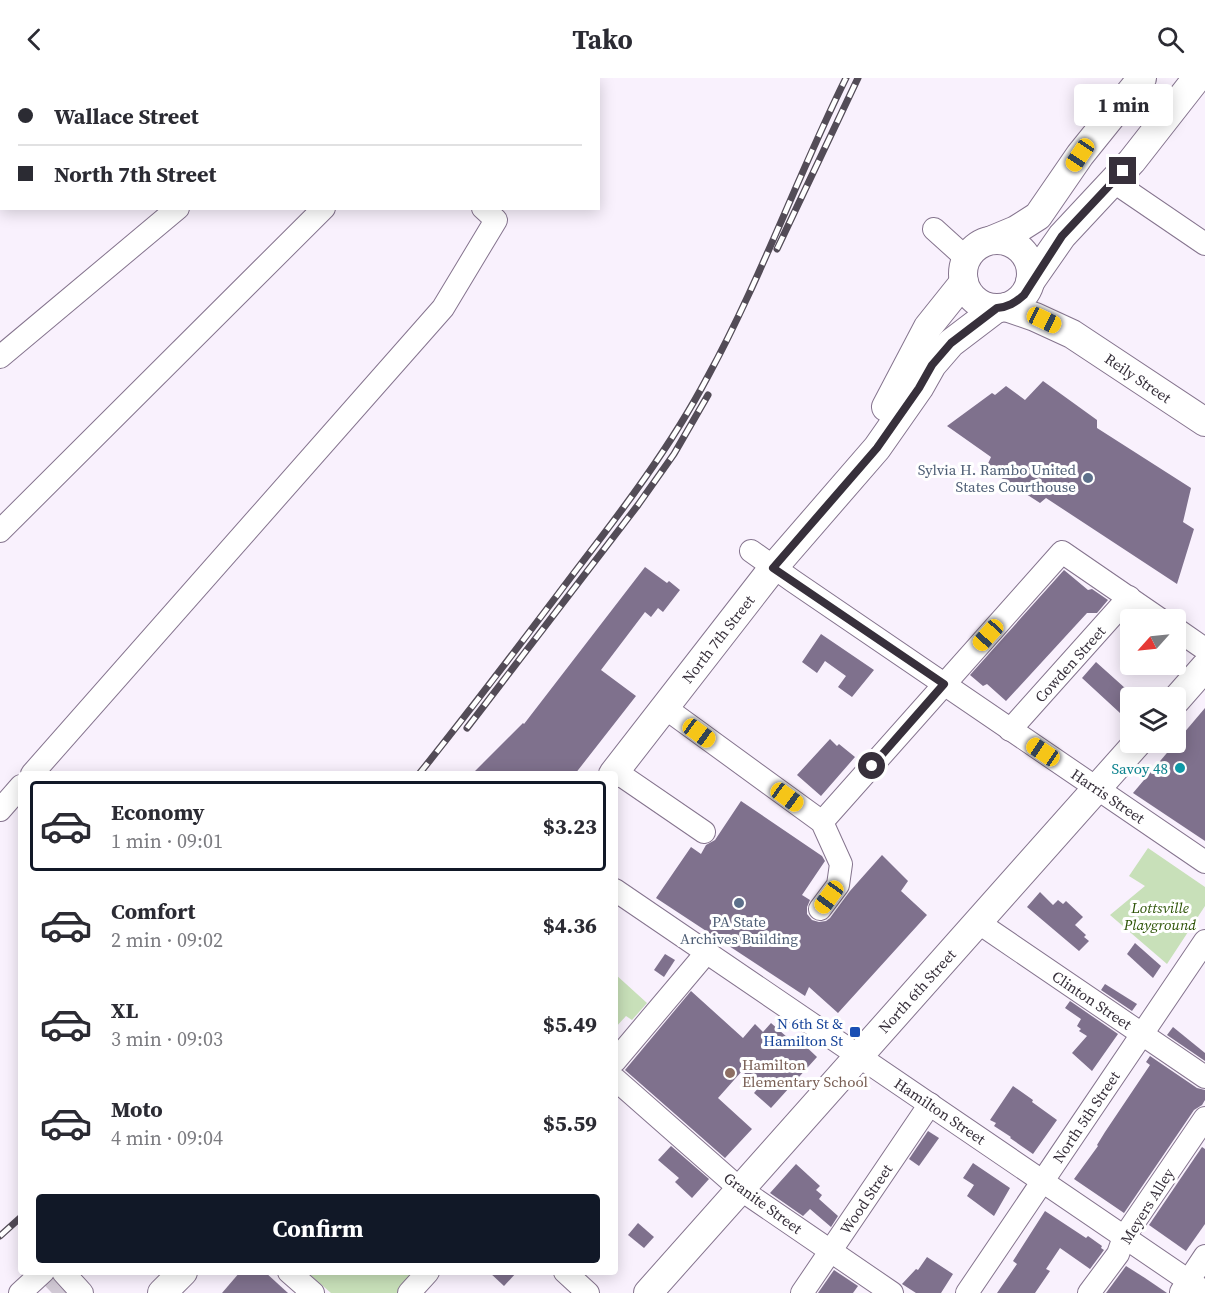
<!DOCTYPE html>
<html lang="en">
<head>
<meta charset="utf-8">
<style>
	:root { --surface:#fff; --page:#f2f2f3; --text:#2b2b33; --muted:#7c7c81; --line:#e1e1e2; --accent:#111827 }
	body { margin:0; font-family:"Source Serif 4",serif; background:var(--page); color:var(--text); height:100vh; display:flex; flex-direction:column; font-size:22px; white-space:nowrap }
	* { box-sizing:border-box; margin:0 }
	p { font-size:20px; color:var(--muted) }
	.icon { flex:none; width:33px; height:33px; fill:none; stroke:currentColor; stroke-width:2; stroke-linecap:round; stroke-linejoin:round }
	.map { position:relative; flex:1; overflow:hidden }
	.details { position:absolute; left:18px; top:693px; width:600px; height:504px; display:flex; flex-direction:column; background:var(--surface); border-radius:6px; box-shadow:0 3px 15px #0003 }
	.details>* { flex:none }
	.guide { position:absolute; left:0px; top:0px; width:600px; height:132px; box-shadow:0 3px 15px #0003; display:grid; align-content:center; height:132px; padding:0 18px; background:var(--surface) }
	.needle { width:39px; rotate:243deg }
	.fabs { position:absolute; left:1120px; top:531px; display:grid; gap:12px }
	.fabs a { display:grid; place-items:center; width:66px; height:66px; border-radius:6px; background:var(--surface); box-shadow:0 3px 15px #0003; font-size:30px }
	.end { position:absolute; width:27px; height:27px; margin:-14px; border:8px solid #37303b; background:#fff; box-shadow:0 0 0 3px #fff }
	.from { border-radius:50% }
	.bubble { position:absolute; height:42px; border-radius:6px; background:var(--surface); box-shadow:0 3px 15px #0003; font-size:20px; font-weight:700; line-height:42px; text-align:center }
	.car { position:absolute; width:18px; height:36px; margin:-18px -9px; border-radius:8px; box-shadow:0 0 4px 2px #0007; background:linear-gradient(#f5c518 24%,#345 0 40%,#f5c518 0 76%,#345 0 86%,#f5c518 0) }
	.guide b { display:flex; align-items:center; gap:21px; height:57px; font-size:22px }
	.guide b+b { border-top:2px solid var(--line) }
	.guide i { width:15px; height:15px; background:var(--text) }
	ul { padding:10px 0 0; list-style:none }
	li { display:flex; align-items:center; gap:18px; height:90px; margin:0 12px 9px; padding:0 6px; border:3px solid transparent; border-radius:6px }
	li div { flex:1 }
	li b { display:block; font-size:22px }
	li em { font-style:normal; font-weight:700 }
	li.selected { border-color:var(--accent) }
	li>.icon { width:54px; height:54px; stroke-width:1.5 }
	.cta { display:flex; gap:12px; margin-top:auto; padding:12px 18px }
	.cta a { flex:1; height:69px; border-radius:6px; background:var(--accent); color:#fff; font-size:24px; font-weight:700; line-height:69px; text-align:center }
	header { display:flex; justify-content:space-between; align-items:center; height:78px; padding:0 18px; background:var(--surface); font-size:27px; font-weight:700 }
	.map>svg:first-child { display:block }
	.green { fill:#c8e0b9 }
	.building { fill:#7f718d }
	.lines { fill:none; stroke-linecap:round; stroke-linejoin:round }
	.minor-tunnel { stroke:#d2cad6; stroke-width:22; stroke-dasharray:22 11; stroke-linecap:butt }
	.minor-casing { stroke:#85748e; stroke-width:24 }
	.major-casing { stroke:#85748e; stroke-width:30 }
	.minor { stroke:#fff; stroke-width:22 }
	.major { stroke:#fff; stroke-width:28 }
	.rail-casing { stroke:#534c57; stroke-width:7 }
	.rail { stroke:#fff; stroke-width:4.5; stroke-dasharray:14; stroke-linecap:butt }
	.route { stroke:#37303b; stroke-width:8 }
	.service-dot { fill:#5c6f8a; stroke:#fff; stroke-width:2 }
	.culture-dot { fill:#0f9aa8; stroke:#fff; stroke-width:2 }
	.transit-dot { fill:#1a4fb4; stroke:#fff; stroke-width:2 }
	.education-dot { fill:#8d6e63; stroke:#fff; stroke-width:2 }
	.labels { text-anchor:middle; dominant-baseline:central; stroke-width:6; stroke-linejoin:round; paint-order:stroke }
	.street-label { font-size:15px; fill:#37303b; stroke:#fff }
	.service-label { font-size:15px; fill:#4e5e75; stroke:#fff; text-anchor:end }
	.culture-label { font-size:15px; fill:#0d838f; stroke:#fff; text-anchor:end }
	.park-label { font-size:15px; font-style:italic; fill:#2c5305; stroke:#fff }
	.transit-label { font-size:15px; fill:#164399; stroke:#fff; text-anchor:end }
	.education-label { font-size:15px; fill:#785e54; stroke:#fff; text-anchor:start }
</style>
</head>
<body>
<header><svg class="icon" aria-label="back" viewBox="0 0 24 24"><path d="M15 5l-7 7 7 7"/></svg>Tako<svg class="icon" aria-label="search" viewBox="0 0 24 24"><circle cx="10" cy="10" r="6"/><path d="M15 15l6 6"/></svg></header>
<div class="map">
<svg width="1205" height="1215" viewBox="0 0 1205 1215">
	<rect width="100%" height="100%" fill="#f9f1fd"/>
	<g class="green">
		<polygon points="1148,770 1205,809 1205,828 1167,886 1110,837 1145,808 1129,798"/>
		<polygon points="615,896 647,925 632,942 626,938 615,950"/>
		<polygon points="307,1194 417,1194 398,1215 331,1215"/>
	</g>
	<g class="building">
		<polygon points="1043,303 1097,342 1097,350 1191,410 1183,444 1194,451 1177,506 1046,420 1040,425 986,390 991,379 947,348 992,315 995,317 1006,308 1025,322"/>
		<polygon points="645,489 667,505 669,503 680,512 663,534 658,530 651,539 645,534 601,592 636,618 575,696 472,696 523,645 524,646"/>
		<polygon points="1064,492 1088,512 1092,511 1108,522 1097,535 1087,535 1006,623 987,606 983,608 970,597"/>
		<polygon points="821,556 874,592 852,619 838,609 846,598 825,583 817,595 802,584"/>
		<polygon points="1096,584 1135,619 1131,620 1131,623 1120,635 1082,600"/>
		<polygon points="1205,630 1205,763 1133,715"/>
		<polygon points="830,661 837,668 839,666 855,679 821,718 797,697"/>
		<polygon points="741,723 822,778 825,783 802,817 810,822 807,829 807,836 812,842 819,844 826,843 830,840 850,813 882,777 908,803 901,813 927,837 838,935 809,909 805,918 656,820 691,769 701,776 706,767 715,762"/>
		<polygon points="1040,814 1053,827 1058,822 1063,826 1066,823 1083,839 1075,847 1086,857 1084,859 1089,863 1079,873 1027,829"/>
		<polygon points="1135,865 1161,888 1153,900 1127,876"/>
		<polygon points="665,876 675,882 664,899 654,892"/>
		<polygon points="1105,906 1137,926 1132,933 1101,912"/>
		<polygon points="691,913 743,960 755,946 763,954 771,945 796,967 800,963 817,979 771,1030 754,1015 759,1009 742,993 718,1020 752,1051 725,1080 625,992"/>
		<polygon points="1070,923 1118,956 1092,993 1072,975 1087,958 1079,953 1081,951 1077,948 1081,941 1065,930"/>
		<polygon points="1173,949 1205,975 1205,983 1167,957"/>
		<polygon points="1150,978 1197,1010 1205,1012 1205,1022 1202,1027 1194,1032 1124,1135 1074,1101 1098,1068 1097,1067 1105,1054 1150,987 1146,984"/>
		<polygon points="1013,1008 1033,1022 1032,1024 1057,1042 1033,1076 1010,1060 1011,1059 994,1048 996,1045 990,1042"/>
		<polygon points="928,1053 939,1060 919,1088 909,1081"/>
		<polygon points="671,1068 709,1101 692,1120 675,1104 679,1100 658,1082"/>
		<polygon points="1202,1069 1205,1071 1205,1146 1186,1173 1149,1147"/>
		<polygon points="973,1085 1010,1110 994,1138 967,1118 974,1107 963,1100"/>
		<polygon points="796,1086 820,1108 816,1112 822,1117 819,1121 838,1138 831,1149 810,1131 803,1138 770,1115"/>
		<polygon points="1045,1133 1086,1160 1088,1158 1102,1168 1101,1170 1104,1172 1090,1191 1060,1170 1046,1191 1050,1193 1035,1215 997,1215 1017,1186 1013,1183"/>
		<polygon points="638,1145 654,1159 644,1170 628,1157"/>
		<polygon points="927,1179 953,1196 941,1215 916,1215 902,1206 916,1191 918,1192"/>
		<polygon points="1126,1188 1145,1200 1167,1215 1106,1215"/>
		<polygon points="834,1192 858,1208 853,1215 818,1215"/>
		<polygon points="240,1194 265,1194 288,1215 222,1215"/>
		<polygon points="489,1194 517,1194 504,1208"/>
	</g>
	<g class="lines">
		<polyline class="minor-tunnel" points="51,1198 67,1215"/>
		<g class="minor-casing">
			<g id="minor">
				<polyline points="107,2 108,0"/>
				<polyline points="238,2 240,0"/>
				<polyline points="584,2 586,0"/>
				<polyline points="1114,104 1205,166"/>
				<polyline points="934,151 966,180"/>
				<polyline points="0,279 178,130"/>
				<polyline points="0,453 324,130"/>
				<polyline points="751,473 793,503 1205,784"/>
				<polyline points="1176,551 1205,571"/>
				<polyline points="664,629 822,744 841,786 838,807 820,831"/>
				<polyline points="1010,652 1129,519"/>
				<polyline points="615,693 704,754"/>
				<polyline points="32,696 443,230 496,142 483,130"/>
				<polyline points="0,732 21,708"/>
				<polyline points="822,744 1062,474 1161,542"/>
				<polyline points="615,812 1205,1214"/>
				<polyline points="979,845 1205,999"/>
				<polyline points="615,983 707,874"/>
				<polyline points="615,1001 740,1111 892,1215"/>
				<polyline points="63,1194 82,1215"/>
				<polyline points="289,1194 313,1215"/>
				<polyline points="565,1194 588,1215"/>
				<polyline points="1181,1214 1205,1178"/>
				<polyline points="20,1215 43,1194"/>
				<polyline points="409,1215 428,1194"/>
				<polyline points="802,1215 930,1026"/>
				<polyline points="967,1215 1205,863"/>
				<polyline points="1089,1215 1118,1176 1124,1159 1205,1040"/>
			</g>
		</g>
		<g class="major-casing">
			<g id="major">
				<circle cx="997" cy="196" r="34"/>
				<polyline points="992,162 1016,152 1038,138 1080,77 1142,0"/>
				<polyline points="1030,204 1062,158 1132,83 1197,0"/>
				<polyline points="1006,229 1035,239 1072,256 1205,344"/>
				<polyline points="886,329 928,249 964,204"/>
				<polyline points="1176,622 1205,589"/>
				<polyline points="613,696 773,490 877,370 919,310 932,287 951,265 997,230"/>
				<polyline points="162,1215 183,1194"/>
				<polyline points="648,1215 1138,664"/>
			</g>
		</g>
		<use href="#minor" class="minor"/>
		<use href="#major" class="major"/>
		<g class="rail-casing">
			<g id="rail">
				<polyline points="777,171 858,0"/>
				<polyline points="467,650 638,427 674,376 708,317"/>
				<path d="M419 696C473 629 525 560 577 491 624 430 671 368 707 300 760 203 797 99 846 0"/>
				<polyline points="0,1158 21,1139"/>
			</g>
		</g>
		<use href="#rail" class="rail"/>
	</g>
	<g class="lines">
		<path class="route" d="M872 688 944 606 773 490 877 370 919 310 932 287 951 265 997 230C1008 229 1015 225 1024 217L1062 158 1123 93"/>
	</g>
	<g class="service-dot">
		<circle cx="1088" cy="400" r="6"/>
		<circle cx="739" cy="825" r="6"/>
	</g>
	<circle class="culture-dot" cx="1180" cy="690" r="6"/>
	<rect class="transit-dot" x="849" y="948" width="12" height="12" rx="3"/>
	<circle class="education-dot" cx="730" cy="995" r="6"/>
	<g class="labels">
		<g class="street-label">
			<text transform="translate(1138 300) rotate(34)">Reily Street</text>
			<text transform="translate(718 561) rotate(-52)">North 7th Street</text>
			<text transform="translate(1070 586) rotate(-48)">Cowden Street</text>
			<text transform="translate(1108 718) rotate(34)">Harris Street</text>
			<text transform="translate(917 913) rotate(-48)">North 6th Street</text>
			<text transform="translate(1092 922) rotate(34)">Clinton Street</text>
			<text transform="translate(940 1033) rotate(34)">Hamilton Street</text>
			<text transform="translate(1086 1039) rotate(-56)">North 5th Street</text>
			<text transform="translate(866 1121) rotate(-56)">Wood Street</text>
			<text transform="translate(763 1125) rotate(36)">Granite Street</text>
			<text transform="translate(1147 1128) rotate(-58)">Meyers Alley</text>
		</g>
		<g class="service-label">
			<text x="1076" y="391">Sylvia H. Rambo United<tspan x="1076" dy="17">States Courthouse</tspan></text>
			<text x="739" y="843" text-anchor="middle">PA State<tspan x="739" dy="17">Archives Building</tspan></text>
		</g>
		<g class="culture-label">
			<text x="1168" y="690">Savoy 48</text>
		</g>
		<g class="park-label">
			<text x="1160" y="829">Lottsville<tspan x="1160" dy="17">Playground</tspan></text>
		</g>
		<g class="transit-label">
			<text x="843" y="945">N 6th St &amp;<tspan x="843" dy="17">Hamilton St</tspan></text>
		</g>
		<g class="education-label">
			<text x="742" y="986">Hamilton<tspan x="742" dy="17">Elementary School</tspan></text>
		</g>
	</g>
</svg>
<div class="fabs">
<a><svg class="needle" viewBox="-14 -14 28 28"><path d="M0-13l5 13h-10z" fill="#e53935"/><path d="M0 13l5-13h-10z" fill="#7c7c81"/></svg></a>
<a><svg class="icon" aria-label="layers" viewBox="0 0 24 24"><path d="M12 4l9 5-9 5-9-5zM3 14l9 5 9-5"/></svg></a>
</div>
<i class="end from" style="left:872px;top:688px"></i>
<i class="end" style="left:1123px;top:93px"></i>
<div class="bubble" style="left:1074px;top:6px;width:99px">1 min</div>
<i class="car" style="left:1080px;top:77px;rotate:214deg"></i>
<i class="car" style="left:1044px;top:242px;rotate:115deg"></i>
<i class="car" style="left:988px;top:557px;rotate:222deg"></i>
<i class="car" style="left:699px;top:655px;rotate:126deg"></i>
<i class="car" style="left:1043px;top:674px;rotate:304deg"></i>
<i class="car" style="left:787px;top:719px;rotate:126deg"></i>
<i class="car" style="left:829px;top:819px;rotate:216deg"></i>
<div class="guide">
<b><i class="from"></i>Wallace Street</b>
<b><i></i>North 7th Street</b>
</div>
<section class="details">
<ul>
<li class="selected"><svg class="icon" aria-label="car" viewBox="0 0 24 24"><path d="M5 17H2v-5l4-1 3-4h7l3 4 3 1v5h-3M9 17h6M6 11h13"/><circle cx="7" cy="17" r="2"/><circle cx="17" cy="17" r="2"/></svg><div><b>Economy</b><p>1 min · 09:01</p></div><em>$3.23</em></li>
<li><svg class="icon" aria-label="car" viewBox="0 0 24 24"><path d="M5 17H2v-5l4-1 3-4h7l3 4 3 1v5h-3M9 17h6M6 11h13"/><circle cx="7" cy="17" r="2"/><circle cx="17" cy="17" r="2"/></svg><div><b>Comfort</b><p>2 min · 09:02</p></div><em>$4.36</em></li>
<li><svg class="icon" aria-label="car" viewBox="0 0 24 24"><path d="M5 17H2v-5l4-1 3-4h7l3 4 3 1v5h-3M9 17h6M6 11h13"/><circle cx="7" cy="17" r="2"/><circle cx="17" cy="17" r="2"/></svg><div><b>XL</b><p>3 min · 09:03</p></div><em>$5.49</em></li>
<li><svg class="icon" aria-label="car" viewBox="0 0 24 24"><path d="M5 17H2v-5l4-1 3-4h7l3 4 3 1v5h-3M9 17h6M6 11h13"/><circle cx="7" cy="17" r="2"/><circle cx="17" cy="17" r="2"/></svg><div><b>Moto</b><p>4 min · 09:04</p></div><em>$5.59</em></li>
</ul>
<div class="cta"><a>Confirm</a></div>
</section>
</div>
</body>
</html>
